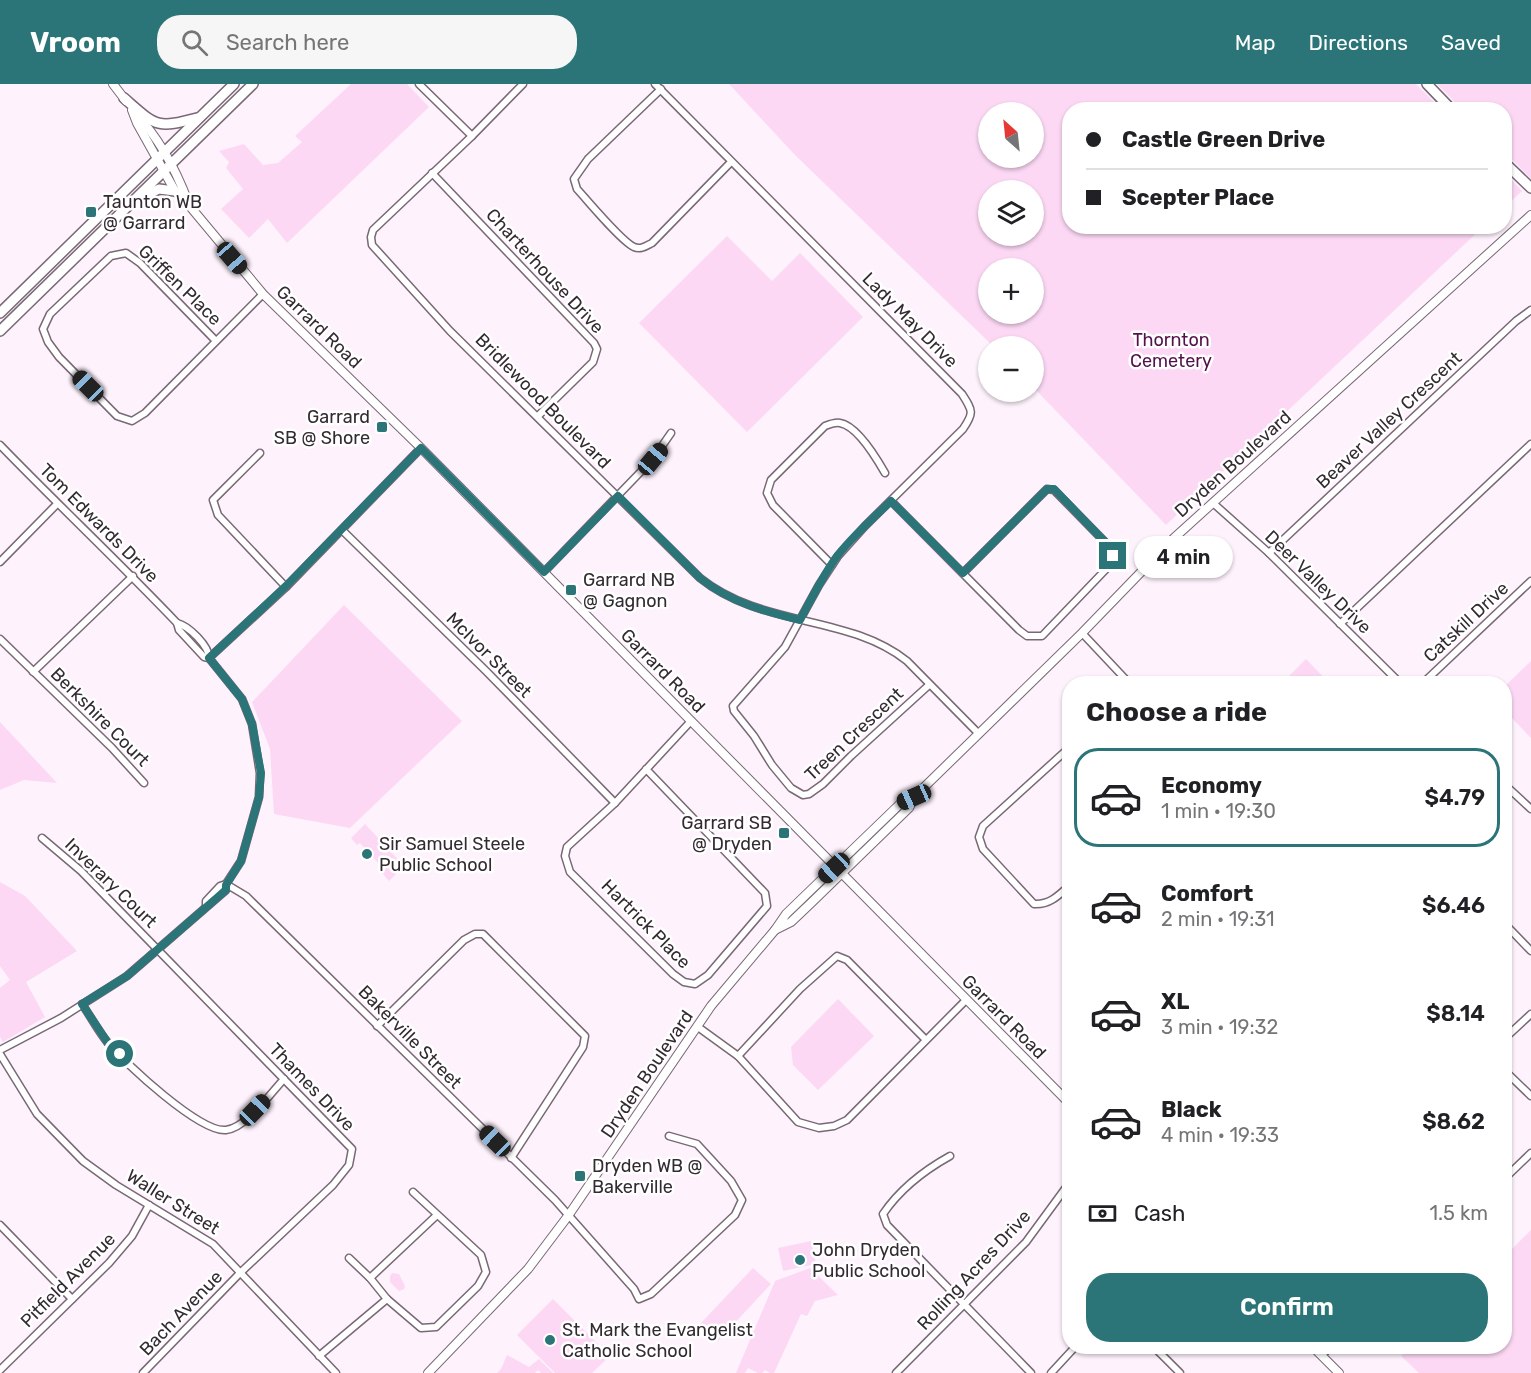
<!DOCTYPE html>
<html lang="en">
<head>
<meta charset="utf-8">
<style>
	:root { --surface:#fff; --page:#f6f6f6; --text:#202124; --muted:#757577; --line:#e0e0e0; --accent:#2b7579 }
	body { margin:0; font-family:Rubik,sans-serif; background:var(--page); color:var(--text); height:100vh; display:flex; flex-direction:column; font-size:22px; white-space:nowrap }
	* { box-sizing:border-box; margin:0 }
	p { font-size:20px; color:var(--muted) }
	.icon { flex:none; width:33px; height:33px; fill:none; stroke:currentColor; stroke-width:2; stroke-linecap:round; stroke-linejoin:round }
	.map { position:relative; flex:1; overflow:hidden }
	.side { position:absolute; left:1062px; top:592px; width:450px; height:678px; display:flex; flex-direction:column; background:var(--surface); border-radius:24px; box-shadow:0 2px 4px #0004 }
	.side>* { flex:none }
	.top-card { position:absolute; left:1062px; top:18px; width:450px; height:132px; border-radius:24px; box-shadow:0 2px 4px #0004; display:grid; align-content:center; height:132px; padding:0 24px; background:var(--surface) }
	.needle { width:39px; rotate:333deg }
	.fabs { position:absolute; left:978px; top:18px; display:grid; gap:12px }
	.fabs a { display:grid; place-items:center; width:66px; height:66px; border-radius:50%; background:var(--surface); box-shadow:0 2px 4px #0004; font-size:30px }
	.end { position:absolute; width:27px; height:27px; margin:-14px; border:8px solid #2b7579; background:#fff; box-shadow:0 0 0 3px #fff }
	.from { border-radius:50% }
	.bubble { position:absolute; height:42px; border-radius:21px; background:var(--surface); box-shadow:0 2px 4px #0004; font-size:20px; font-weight:600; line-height:42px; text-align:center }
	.car { position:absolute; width:18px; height:36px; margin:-18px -9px; border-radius:8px; box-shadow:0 0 4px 2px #0007; background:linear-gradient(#222 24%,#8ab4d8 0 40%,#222 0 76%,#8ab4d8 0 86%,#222 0) }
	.top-card b { display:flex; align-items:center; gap:21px; height:57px; font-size:22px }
	.top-card b+b { border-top:2px solid var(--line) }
	.top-card i { width:15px; height:15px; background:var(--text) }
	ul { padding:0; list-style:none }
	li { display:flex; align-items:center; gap:18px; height:99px; margin:0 12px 9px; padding:0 12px; border:3px solid transparent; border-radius:24px }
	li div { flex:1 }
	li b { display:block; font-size:22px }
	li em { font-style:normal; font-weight:600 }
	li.active { border-color:var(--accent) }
	li>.icon { width:54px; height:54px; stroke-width:1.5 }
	h2 { padding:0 24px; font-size:27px; line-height:72px }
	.pay { display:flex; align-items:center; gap:15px; height:66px; padding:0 24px; font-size:22px }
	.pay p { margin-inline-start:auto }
	.primary-button { display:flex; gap:12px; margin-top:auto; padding:12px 24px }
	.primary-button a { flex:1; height:69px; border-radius:24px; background:var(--accent); color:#fff; font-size:24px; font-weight:600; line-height:69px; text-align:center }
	header { display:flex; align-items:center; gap:36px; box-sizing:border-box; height:84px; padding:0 30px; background:var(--accent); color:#fff }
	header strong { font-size:28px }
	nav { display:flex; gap:33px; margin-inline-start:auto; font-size:21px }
	.search { width:420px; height:54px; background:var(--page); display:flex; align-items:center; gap:15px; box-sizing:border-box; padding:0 21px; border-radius:24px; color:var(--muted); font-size:22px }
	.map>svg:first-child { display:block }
	.green { fill:#fcd8f4; fill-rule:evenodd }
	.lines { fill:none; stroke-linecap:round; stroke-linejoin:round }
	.minor-casing { stroke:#796875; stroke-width:9 }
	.tertiary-casing { stroke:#796875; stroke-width:10 }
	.secondary-casing { stroke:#796875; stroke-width:12 }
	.minor { stroke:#fff; stroke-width:6 }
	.tertiary { stroke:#fff; stroke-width:8 }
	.secondary { stroke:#fff; stroke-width:9 }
	.route { stroke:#2b7579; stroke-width:8 }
	.poi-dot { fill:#2b7579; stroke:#fff; stroke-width:2 }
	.labels { text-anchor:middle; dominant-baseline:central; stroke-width:5; stroke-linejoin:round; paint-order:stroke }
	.poi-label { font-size:18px; fill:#332b31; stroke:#fff; text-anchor:start }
	.street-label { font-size:18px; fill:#332b31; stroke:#fff }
	.park-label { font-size:18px; fill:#54124b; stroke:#fff }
</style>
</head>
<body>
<header>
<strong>Vroom</strong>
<div class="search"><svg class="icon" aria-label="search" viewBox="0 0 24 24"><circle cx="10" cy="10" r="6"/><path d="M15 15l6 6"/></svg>Search here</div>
<nav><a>Map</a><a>Directions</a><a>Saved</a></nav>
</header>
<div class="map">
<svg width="1531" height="1289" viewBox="0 0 1531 1289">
	<rect width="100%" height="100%" fill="#fef2fc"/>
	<g class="green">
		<polygon points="351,0 407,0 429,23 287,159 268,135 249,154 221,125 243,105 226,84 229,78 219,67 244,60 263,81 278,79 302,58 295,52"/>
		<path d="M729 0H1416L1441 25 1070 26V142L1483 143 1166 441 1034 304V262H993L795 71ZM988 28H1034V74H988ZM988 106H1034V152H988ZM988 184H1034V230H988Z"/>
		<polygon points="1437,0 1531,0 1531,95 1505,68 1504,26 1462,25"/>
		<polygon points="1505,89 1522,107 1505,123"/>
		<polygon points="727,152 772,197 800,169 863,233 747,348 639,239"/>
		<polygon points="344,521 462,637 350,744 274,730 270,665 252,618"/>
		<polygon points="1306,575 1330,600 1281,600"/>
		<polygon points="1531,577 1531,654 1505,627 1504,603"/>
		<polygon points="0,638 57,699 24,696 0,706"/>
		<polygon points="365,740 404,782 389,797 378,784 380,781 360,759 357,761 351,754"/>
		<polygon points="0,798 25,812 77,867 26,898 45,933 3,958 0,953 0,904 10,896 0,882"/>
		<polygon points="838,915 874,952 818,1006 793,981 791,963"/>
		<polygon points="1531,1146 1531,1289 1419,1289 1401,1272 1411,1263 1504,1263 1505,1172"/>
		<polygon points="811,1157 816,1180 783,1187 778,1164"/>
		<polygon points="753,1184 771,1200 718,1257 700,1240"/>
		<polygon points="810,1184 838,1211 815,1217 807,1232 801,1230 774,1289 770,1289 765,1286 762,1289 758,1289 748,1284 745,1289 736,1289 775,1197"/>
		<polygon points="392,1189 399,1190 405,1202 404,1205 399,1207 390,1198 390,1192"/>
		<polygon points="553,1215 610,1272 592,1289 555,1289 517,1251"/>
		<polygon points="507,1271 529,1283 539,1275 553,1289 541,1289 538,1286 535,1289 497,1289 501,1285"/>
	</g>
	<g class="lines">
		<g class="minor-casing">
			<g id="minor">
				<polyline points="419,0 472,52"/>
				<path d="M523 0 472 52 373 146 371 153 372 161 450 247 700 494C762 544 848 530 907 577L979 650"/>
				<path d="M655 0 962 310C973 327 974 329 963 345L865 442 838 472 819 501 785 563 733 622 734 627 754 652 772 681 791 704 803 711 809 710 823 700 851 672 929 601"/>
				<path d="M661 5 588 75 574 95 577 105C589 118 621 157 634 163 641 166 646 162 652 159L731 78"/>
				<polyline points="432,89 594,259 597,265 593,278 538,332"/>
				<polyline points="216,257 140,179 126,169 111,172 50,230 43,245 48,258 59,273 117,332 132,337 145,329 263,210"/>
				<path d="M0 361C58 421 119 478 177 539L179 546 204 573 209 574"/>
				<polyline points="260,369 213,416 218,431 286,503"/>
				<polyline points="891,417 1019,546 1027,552 1042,552 1111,480 1113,472 1105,458 1054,406 1047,405 963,489"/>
				<polyline points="1213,419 1269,469 1401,600"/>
				<polyline points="342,446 486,587 615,719"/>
				<polyline points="1269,469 1516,237 1531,226"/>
				<polyline points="0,478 57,420"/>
				<path d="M832 481 773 421 767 409 771 396 825 342C830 340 835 338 840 339 857 342 877 375 885 389"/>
				<polyline points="544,488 653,375 671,349"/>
				<polyline points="1340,540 1531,360"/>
				<polyline points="1082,549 1130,600"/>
				<polyline points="0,555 112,664 144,699"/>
				<polyline points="209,574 286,503 421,364"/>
				<polyline points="33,588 133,492"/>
				<polyline points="1422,600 1531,497"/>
				<path d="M1070 663 983 742 979 753 983 765 1034 820C1050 821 1059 811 1070 801"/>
				<polyline points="646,685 765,809 767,822 708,891 695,900 684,898 673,890 570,788 565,772 567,763 615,719 691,637"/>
				<polyline points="1504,700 1531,725"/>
				<polyline points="42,754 81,787 352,1065 349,1081 333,1101 240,1189 143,1289"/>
				<polyline points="226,800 246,812 555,1116 634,1205 639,1215 651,1210 735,1131 742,1116 731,1097 697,1060 669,1052"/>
				<polyline points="206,822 206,817 220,802 226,800"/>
				<polyline points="1504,839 1531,867"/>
				<path d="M82 920C91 933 98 947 108 959 125 979 200 1049 226 1046 246 1044 270 1010 284 995"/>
				<polyline points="377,942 464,856 475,850 483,850 585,952 583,963 511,1074"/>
				<polyline points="698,943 738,972 798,1038 819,1044 834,1042 847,1036 966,916"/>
				<polyline points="1504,955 1531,930"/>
				<path d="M0 966 61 934 127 892 226 806V800L241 777 259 713 260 689 252 640 242 615 209 574C209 562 189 542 177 539"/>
				<polyline points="0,970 37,1030 83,1077 116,1101 213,1160 336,1289"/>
				<polyline points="738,972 800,905 837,872 847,876 925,955"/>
				<polyline points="1504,986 1531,1012"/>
				<path d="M950 1072C923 1087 900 1105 883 1130L887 1141 1031 1289"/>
				<polyline points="1504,1095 1531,1069"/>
				<polyline points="0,1141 72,1215"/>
				<polyline points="349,1174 370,1194 387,1215 421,1244 436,1243 478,1202 486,1188 481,1171 413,1108"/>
				<polyline points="370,1194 437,1131"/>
				<polyline points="1154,1263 1180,1289"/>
				<polyline points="1322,1271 1330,1263"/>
				<polyline points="319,1272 387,1215"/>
				<polyline points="0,1286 109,1179 132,1152 149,1121"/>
				<polyline points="896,1289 1026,1158 1070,1098"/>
				<polyline points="1051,1289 1075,1263"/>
			</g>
		</g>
		<g class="tertiary-casing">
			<g id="tertiary">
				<polyline points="113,0 126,17"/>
				<polyline points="132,26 137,39 175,107 188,120 263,210 421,364 1070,1020"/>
				<path d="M135 29C159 54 176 86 188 118"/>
				<polyline points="775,846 791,838 811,819 909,724 914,713 1082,549 1174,454 1531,131"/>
				<polyline points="1313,1263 1339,1289"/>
				<polyline points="428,1289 528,1185 568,1132 711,922 775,846 786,830 901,719 914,713"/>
			</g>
		</g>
		<g class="secondary-casing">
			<g id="secondary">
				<polyline points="1427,0 1452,26"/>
				<path d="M124 14C156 42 156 45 197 34"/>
				<polyline points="1504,78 1531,104"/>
				<polyline points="142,113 159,105 175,107"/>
				<polyline points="0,229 234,0"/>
				<polyline points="0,247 253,0"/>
			</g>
		</g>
		<use href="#minor" class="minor"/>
		<use href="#tertiary" class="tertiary"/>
		<use href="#secondary" class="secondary"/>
	</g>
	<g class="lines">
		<path class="route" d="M120 970 108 959 82 920 127 892 226 806V801L241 777 259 713 261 689 252 640 242 615 209 574 286 502 421 364 544 488 618 412 700 494C730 518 763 527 800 536 812 514 823 491 838 471 854 451 873 434 891 417L963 489 1047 405H1054L1105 458 1113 472"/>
	</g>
	<g class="poi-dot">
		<rect x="85" y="122" width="12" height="12" rx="3"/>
		<rect x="376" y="337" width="12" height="12" rx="3"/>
		<rect x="565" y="500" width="12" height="12" rx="3"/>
		<rect x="778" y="743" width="12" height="12" rx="3"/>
		<circle cx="367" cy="770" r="6"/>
		<rect x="574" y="1086" width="12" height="12" rx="3"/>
		<circle cx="800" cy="1176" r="6"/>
		<circle cx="550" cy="1256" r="6"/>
	</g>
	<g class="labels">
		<g class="poi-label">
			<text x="103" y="118">Taunton WB<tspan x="103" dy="21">@ Garrard</tspan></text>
			<text x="370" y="333" text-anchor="end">Garrard<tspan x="370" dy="21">SB @ Shore</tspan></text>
			<text x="583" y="496">Garrard NB<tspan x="583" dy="21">@ Gagnon</tspan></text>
			<text x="772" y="739" text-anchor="end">Garrard SB<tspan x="772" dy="21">@ Dryden</tspan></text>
			<text x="379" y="760">Sir Samuel Steele<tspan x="379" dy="21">Public School</tspan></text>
			<text x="592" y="1082">Dryden WB @<tspan x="592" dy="21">Bakerville</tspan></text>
			<text x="812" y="1166">John Dryden<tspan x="812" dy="21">Public School</tspan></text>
			<text x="562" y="1246">St. Mark the Evangelist<tspan x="562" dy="21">Catholic School</tspan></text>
		</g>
		<g class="street-label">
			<text transform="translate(545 187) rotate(47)">Charterhouse Drive</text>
			<text transform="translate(180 201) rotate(44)">Griffen Place</text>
			<text transform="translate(910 236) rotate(45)">Lady May Drive</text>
			<text transform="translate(319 243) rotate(44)">Garrard Road</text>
			<text transform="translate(543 317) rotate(45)">Bridlewood Boulevard</text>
			<text transform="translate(1389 336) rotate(-43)">Beaver Valley Crescent</text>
			<text transform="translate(1233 380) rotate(-42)">Dryden Boulevard</text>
			<text transform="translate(99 439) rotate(45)">Tom Edwards Drive</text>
			<text transform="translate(1318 498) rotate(44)">Deer Valley Drive</text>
			<text transform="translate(1466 538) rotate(-43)">Catskill Drive</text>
			<text transform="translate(489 571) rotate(45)">McIvor Street</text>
			<text transform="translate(663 587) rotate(45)">Garrard Road</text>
			<text transform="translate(100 633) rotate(45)">Berkshire Court</text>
			<text transform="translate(854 650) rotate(-43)">Treen Crescent</text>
			<text transform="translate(111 799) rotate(44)">Inverary Court</text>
			<text transform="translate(646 840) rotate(45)">Hartrick Place</text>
			<text transform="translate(1004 933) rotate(45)">Garrard Road</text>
			<text transform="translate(410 953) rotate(45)">Bakerville Street</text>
			<text transform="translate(647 990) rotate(-56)">Dryden Boulevard</text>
			<text transform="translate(312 1003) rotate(46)">Thames Drive</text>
			<text transform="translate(173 1118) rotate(32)">Waller Street</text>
			<text transform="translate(974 1186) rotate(-47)">Rolling Acres Drive</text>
			<text transform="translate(68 1196) rotate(-45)">Pitfield Avenue</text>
			<text transform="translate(181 1229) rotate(-46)">Bach Avenue</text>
		</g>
		<g class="park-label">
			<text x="1171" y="256">Thornton<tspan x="1171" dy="21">Cemetery</tspan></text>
		</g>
	</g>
</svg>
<div class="fabs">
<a><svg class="needle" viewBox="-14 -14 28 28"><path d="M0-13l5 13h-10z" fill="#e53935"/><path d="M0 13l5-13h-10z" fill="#757577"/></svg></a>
<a><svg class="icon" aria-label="layers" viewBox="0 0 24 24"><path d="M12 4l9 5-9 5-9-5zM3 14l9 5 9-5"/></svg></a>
<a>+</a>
<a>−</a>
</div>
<i class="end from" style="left:120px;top:970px"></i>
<i class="end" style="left:1113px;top:472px"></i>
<div class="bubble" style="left:1134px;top:452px;width:99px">4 min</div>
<i class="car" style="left:232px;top:174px;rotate:139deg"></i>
<i class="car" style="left:88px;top:302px;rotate:315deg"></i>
<i class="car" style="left:653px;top:375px;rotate:40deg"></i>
<i class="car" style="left:914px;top:713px;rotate:246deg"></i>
<i class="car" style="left:834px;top:784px;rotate:227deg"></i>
<i class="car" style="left:255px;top:1026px;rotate:44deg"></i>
<i class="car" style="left:495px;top:1057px;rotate:314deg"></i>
<div class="top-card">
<b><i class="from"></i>Castle Green Drive</b>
<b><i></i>Scepter Place</b>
</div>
<section class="side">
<h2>Choose a ride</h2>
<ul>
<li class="active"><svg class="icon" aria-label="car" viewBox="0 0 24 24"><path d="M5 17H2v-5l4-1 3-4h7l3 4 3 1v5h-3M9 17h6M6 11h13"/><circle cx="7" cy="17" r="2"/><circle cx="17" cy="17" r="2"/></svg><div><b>Economy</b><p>1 min · 19:30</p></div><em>$4.79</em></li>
<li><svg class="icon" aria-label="car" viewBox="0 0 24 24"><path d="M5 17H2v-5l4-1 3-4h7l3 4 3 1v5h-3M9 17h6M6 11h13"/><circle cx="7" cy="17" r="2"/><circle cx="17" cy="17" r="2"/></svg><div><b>Comfort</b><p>2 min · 19:31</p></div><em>$6.46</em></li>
<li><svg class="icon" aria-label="car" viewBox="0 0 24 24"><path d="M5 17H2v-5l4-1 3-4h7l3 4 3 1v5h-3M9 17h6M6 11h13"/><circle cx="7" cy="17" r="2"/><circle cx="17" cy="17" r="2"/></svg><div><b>XL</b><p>3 min · 19:32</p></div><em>$8.14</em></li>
<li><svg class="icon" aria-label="car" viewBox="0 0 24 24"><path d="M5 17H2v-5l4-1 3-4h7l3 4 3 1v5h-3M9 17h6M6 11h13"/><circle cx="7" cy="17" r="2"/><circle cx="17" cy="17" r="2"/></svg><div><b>Black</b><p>4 min · 19:33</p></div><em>$8.62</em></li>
</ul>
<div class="pay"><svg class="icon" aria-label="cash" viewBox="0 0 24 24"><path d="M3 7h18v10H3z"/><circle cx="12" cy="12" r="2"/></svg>Cash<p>1.5 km</p></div>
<div class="primary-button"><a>Confirm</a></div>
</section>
</div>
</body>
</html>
